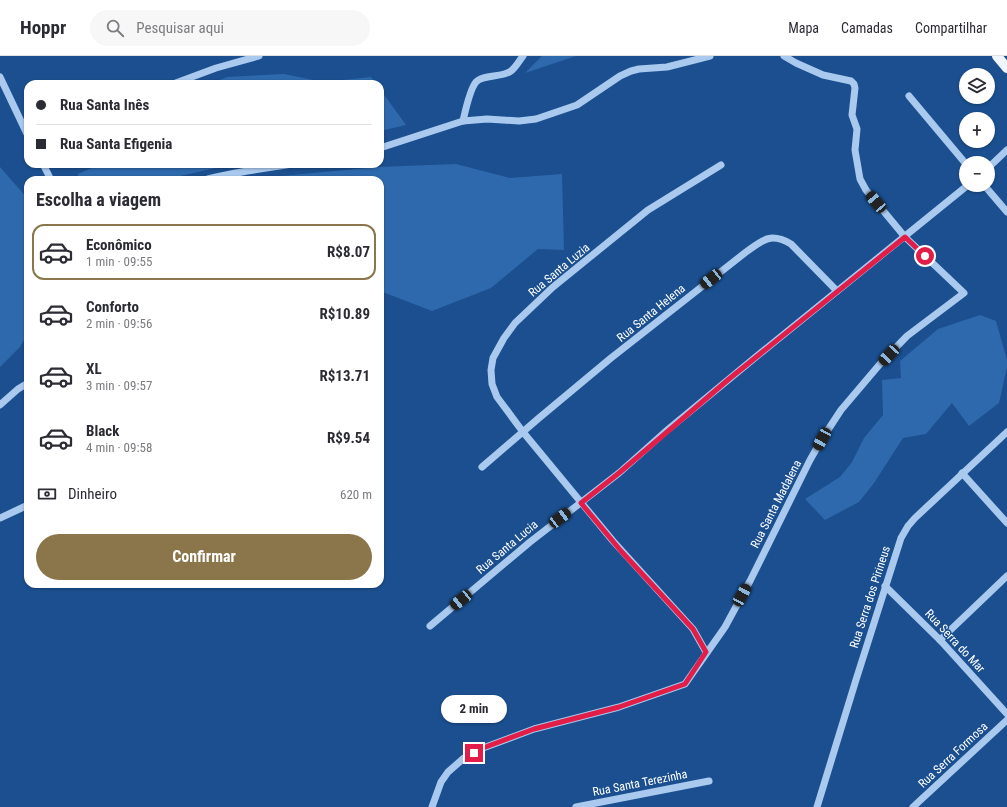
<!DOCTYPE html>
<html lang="pt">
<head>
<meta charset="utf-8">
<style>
	:root { --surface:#fff; --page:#f7f7f7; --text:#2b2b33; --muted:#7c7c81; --line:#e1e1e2; --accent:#8a764a }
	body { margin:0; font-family:"Roboto Condensed",sans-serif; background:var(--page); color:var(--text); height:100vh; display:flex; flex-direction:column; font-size:15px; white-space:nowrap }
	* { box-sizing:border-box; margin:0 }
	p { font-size:13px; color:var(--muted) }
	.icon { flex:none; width:22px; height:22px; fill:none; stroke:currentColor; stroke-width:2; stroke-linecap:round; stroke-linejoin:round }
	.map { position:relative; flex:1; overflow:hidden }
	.details { position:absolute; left:24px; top:120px; width:360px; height:412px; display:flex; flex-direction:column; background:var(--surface); border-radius:12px; box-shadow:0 1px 3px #0004 }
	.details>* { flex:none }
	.guide { position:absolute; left:24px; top:24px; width:360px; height:88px; border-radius:12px; box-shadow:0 1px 3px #0004; display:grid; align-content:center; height:88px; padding:0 12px; background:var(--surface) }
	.buttons { position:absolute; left:959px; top:12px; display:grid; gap:8px }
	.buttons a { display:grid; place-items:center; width:36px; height:36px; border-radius:50%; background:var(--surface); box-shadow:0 1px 3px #0004; font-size:20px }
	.end { position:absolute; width:18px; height:18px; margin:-9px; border:5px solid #e11d48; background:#fff; box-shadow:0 0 0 2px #fff }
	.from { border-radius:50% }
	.bubble { position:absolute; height:28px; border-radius:14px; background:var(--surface); box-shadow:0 1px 3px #0004; font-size:13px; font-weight:700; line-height:28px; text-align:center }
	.car { position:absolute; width:12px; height:24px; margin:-12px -6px; border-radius:5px; box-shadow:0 0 3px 1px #0007; background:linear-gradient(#222 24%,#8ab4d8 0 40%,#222 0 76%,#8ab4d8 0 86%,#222 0) }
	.guide b { display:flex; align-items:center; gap:14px; height:38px; font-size:15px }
	.guide b+b { border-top:1px solid var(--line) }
	.guide i { width:10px; height:10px; background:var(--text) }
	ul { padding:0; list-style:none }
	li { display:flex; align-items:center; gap:12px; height:56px; margin:0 8px 6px; padding:0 4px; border:2px solid transparent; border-radius:12px }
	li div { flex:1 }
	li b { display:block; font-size:15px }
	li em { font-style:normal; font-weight:700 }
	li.on { border-color:var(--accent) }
	li>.icon { width:36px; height:36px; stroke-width:1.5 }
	h2 { padding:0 12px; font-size:18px; line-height:48px }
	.pay { display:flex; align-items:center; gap:10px; height:44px; padding:0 12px; font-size:15px }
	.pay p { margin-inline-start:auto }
	.cta { display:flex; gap:8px; margin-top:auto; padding:8px 12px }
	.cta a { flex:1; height:46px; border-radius:24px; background:var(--accent); color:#fff; font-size:16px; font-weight:700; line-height:46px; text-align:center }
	header { display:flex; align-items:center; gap:24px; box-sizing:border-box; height:56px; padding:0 20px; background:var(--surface); border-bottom:1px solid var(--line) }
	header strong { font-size:19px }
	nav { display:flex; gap:22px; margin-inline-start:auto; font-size:14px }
	.search { width:280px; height:36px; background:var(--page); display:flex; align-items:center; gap:10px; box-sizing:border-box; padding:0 14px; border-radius:22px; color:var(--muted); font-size:15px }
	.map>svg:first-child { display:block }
	.green { fill:#2e69ad }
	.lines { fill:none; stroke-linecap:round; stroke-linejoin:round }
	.minor { stroke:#a9c9ee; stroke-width:7 }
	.major { stroke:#f0f6ff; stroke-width:10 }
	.route { stroke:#e11d48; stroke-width:5 }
	.labels { text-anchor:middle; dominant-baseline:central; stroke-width:3; stroke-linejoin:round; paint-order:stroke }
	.street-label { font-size:12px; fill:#fff; stroke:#1b4f8f }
</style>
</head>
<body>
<header>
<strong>Hoppr</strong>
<div class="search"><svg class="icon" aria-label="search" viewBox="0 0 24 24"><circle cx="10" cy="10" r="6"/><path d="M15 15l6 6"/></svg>Pesquisar aqui</div>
<nav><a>Mapa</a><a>Camadas</a><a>Compartilhar</a></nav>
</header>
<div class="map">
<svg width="1007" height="751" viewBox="0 0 1007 751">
	<rect width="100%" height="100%" fill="#1b4f8f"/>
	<g class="green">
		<polygon points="542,0 576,0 525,17"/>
		<polygon points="284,18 323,26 371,21 376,28 210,28 227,21"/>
		<polygon points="380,33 406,69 380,75"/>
		<polygon points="101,108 233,108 163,124 78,124 78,118"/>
		<polygon points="456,108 510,122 562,118 564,194 538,193 491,232 432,255 380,235 380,124 244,124 249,123 378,111"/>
		<polygon points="0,111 28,143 28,277 20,291 0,311"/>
		<polygon points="980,259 996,265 1007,304 1007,311 999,347 969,370 952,347 926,378 903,382 874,427 859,446 825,464 805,443 840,421 852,406 864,382 883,359 882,324 901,322 900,305 938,273"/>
	</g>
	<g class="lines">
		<g class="minor">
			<polyline points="0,21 28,80"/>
			<polyline points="173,28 216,12 259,0"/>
			<polyline points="909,40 966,108"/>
			<path d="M463 65C465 56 470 33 476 26 483 18 502 22 511 15 516 11 519 5 523 0"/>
			<polyline points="380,92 463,65 487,63 519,65 536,63 577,49 620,20 631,15 639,13 667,11 710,0"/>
			<polyline points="43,108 51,124"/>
			<polyline points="988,112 1007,94"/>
			<path d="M204 124C233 116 263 113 292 108"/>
			<polyline points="984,129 1007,156"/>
			<polyline points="0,349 18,333 28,327"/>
			<path d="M482 411 539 362 611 302 746 196C763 184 770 176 791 188L837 235"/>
			<polyline points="962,417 1007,467"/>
			<polyline points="0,462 28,449"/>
			<polyline points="885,530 940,584 1007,658"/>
			<polyline points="430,570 530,486 619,417 665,376 757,300 968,129"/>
			<polyline points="940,584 1007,520"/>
			<polyline points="706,596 693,573 613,485 523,376 503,349 497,341 492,328 491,314 493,302 504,282 515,267 553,231 648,154 721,109"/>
			<polyline points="432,751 441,726 448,716 464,702 483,692 534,673 619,651 685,628 725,571 750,525 810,404 822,383 841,354 880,308 907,280 964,237 905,181 866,134 860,123 855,94 857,73 852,59 855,32 854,28 851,25 823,19 796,7 784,0"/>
			<polyline points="576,751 709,725"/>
			<polyline points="817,751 855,627 901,482 908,470 915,462 1007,376"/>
			<polyline points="913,751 1007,664"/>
		</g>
		<polyline class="major" points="997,0 1007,12"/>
	</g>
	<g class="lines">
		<polyline class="route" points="474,697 483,692 534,673 619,651 685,628 706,596 693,573 621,495 581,447 619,417 729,323 905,181 925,200"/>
	</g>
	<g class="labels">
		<g class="street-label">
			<text transform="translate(559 214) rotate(-40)">Rua Santa Luzia</text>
			<text transform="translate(651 257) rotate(-39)">Rua Santa Helena</text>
			<text transform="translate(776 448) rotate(-63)">Rua Santa Madalena</text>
			<text transform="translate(507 491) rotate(-40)">Rua Santa Lucia</text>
			<text transform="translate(870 541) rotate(-72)">Rua Serra dos Pirineus</text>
			<text transform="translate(955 585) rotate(47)">Rua Serra do Mar</text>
			<text transform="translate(953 699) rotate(-43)">Rua Serra Formosa</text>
			<text transform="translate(640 727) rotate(-11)">Rua Santa Terezinha</text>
		</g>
	</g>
</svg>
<div class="buttons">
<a><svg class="icon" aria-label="layers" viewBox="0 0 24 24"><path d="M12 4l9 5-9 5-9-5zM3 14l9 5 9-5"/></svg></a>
<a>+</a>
<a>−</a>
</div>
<i class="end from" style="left:925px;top:200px"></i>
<i class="end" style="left:474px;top:697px"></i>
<div class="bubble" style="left:441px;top:639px;width:66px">2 min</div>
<i class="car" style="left:876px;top:146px;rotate:320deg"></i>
<i class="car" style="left:711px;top:223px;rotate:232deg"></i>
<i class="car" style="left:889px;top:299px;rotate:223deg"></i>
<i class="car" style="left:822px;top:383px;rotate:209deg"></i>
<i class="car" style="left:560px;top:462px;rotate:53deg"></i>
<i class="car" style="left:742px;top:539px;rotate:29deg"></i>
<i class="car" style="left:461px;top:544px;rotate:231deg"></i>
<div class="guide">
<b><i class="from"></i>Rua Santa Inês</b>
<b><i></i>Rua Santa Efigenia</b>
</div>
<section class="details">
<h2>Escolha a viagem</h2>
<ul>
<li class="on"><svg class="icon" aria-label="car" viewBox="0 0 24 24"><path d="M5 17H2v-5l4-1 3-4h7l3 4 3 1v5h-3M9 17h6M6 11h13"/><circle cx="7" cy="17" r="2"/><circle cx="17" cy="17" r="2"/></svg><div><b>Econômico</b><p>1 min · 09:55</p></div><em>R$8.07</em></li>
<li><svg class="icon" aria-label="car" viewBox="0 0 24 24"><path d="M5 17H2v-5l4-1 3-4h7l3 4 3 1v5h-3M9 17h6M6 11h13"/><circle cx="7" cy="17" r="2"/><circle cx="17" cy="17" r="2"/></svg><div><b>Conforto</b><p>2 min · 09:56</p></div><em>R$10.89</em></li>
<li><svg class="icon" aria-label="car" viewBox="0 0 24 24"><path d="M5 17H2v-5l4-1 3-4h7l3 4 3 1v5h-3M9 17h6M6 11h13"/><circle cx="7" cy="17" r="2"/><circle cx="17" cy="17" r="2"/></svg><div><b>XL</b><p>3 min · 09:57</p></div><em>R$13.71</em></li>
<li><svg class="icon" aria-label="car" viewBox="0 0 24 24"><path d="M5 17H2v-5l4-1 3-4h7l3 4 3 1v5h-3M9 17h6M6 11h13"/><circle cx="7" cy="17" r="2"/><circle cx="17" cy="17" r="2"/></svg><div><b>Black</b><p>4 min · 09:58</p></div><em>R$9.54</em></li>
</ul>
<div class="pay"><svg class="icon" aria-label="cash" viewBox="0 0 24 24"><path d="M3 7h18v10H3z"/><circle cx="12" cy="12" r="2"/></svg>Dinheiro<p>620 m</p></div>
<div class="cta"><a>Confirmar</a></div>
</section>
</div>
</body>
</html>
